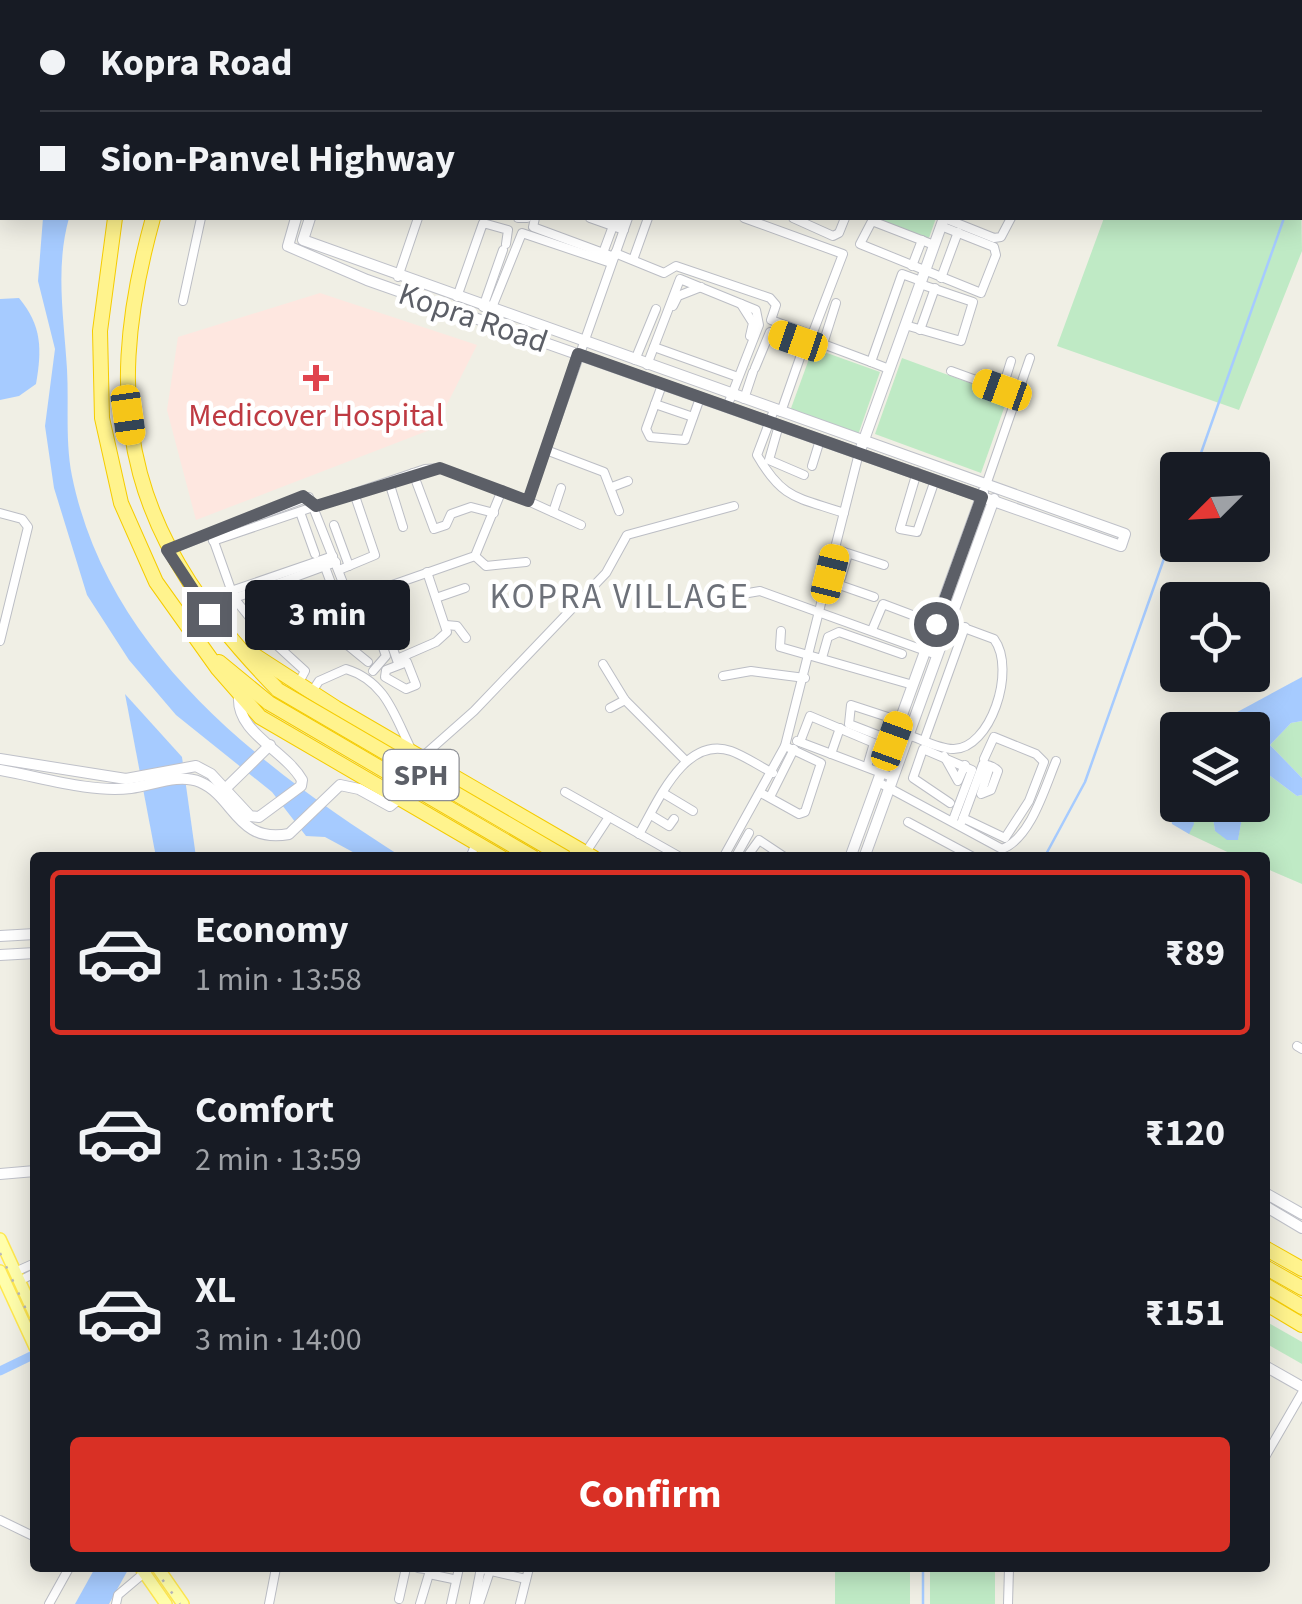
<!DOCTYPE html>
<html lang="en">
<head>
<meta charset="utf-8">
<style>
	:root { --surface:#171b24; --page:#20242c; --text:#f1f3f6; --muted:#9ea1a6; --line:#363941; --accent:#d93025 }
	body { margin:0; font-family:"Source Sans 3",sans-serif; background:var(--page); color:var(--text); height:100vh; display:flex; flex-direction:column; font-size:38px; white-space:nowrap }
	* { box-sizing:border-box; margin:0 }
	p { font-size:32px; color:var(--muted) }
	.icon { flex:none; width:55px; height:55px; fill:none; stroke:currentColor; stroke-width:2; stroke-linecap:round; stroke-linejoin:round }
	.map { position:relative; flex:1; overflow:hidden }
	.panel { position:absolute; left:30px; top:852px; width:1240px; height:720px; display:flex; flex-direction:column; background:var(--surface); border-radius:10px; box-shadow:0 5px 25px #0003 }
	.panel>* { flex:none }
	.hud { position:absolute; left:0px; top:0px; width:1302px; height:220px; box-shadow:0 5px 25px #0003; display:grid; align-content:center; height:220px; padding:0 40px; background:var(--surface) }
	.needle { width:65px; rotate:246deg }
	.buttons { position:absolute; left:1160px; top:452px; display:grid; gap:20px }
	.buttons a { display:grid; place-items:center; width:110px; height:110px; border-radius:10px; background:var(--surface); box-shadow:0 5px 25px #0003; font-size:50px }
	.end { position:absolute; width:45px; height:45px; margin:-22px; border:12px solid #5c5f67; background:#fff; box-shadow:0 0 0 5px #fff }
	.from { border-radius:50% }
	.bubble { position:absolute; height:70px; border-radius:10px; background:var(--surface); box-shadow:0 5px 25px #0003; font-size:32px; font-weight:700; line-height:70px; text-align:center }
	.car { position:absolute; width:30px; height:60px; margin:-30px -15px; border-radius:12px; box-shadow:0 0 8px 2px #0007; background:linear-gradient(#f5c518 24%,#345 0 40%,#f5c518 0 76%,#345 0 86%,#f5c518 0) }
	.hud b { display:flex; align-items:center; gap:35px; height:95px; font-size:38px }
	.hud b+b { border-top:2px solid var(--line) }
	.hud i { width:25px; height:25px; background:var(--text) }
	ul { padding:18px 0 0; list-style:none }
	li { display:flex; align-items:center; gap:30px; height:165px; margin:0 20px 15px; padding:0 20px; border:5px solid transparent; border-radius:10px }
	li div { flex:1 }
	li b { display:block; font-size:38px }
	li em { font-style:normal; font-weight:700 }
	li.selected { border-color:var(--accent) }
	li>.icon { width:90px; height:90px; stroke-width:1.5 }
	.button { display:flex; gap:20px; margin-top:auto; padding:20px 40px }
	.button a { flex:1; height:115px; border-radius:10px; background:var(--accent); color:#fff; font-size:40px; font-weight:700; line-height:115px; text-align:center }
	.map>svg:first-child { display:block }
	.medical { fill:#fee7e0 }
	.green { fill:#bfeac5 }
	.water { fill:#a6cbff }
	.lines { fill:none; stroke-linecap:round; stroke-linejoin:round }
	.stream { stroke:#a6cbff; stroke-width:2.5 }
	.canal { stroke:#a6cbff; stroke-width:9 }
	.street-casing { stroke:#bcbec5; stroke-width:10 }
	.secondary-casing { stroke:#bfc1c9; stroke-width:12 }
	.primary-casing { stroke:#ffe84f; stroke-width:14 }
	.highway-casing { stroke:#f5cc00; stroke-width:16 }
	.street { stroke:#fff; stroke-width:8 }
	.secondary { stroke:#fff; stroke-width:10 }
	.primary { stroke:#fffeab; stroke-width:11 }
	.highway { stroke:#fff38d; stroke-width:14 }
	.rail { stroke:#b8b8ba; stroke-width:2.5; stroke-dasharray:2.5 12; stroke-linecap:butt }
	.highway-bridge-casing { stroke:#f5cc00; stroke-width:16; stroke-linecap:butt }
	.highway-bridge { stroke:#fff38d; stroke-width:14 }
	.route { stroke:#5c5f67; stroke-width:12 }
	.health-dot { fill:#e0444e; stroke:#fff; stroke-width:4 }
	.labels { text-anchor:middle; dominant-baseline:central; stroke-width:9; stroke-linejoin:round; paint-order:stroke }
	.shield { fill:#fff; stroke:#8d8f95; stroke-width:2.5 }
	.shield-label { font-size:30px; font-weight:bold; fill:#5c5f67 }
	.street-label { font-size:32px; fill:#5c5f67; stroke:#fff }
	.health-label { font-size:32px; fill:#be3a42; stroke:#fff }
	.neighbourhood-label { font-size:35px; letter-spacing:2.5px; fill:#6d7179; stroke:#fff }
</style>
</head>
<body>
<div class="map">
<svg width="1302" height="1604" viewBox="0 0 1302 1604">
	<rect width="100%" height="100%" fill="#f0efe5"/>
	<polygon class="medical" points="320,293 477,345 435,428 196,520 167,410 178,337"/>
	<g class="green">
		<polygon points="1300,148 1302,251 1239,410 1057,346 1104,218 1300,218"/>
		<polygon points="872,218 936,218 929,238"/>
		<polygon points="813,348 880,372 858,435 790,411"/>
		<polygon points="902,358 1008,397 981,473 875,434"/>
		<polygon points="1302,721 1302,778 1270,745 1291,723"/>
		<polygon points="1253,763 1297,796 1302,795 1302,884 1265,868 1265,858 1238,857 1189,834 1191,808 1211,805 1215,831 1238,839 1242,818 1263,812 1253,804"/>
		<polygon points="1265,1321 1302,1342 1302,1364 1265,1343"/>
		<rect x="835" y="1568" width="75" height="36"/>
		<rect x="930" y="1568" width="65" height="36"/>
	</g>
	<g class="water">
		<path d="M43 218H69C55 268 64 318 67 369 69 405 65 440 72 476 108 652 259 766 402 857H362L325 837 306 836 272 792 176 715 129 660 87 595 54 488 45 426 55 349 38 281Z"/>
		<path d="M19 298C42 326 42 349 36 384L19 396 0 400V299Z"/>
		<polygon points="1302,677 1302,721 1291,723 1270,745 1302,778 1302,795 1297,796 1253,763 1252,730 1204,730"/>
		<polygon points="125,694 182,757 196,857 156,857"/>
		<polygon points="1177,763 1178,805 1196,805 1191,808 1194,824 1189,834 1172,824 1168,802"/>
		<polygon points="1252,804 1263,812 1262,816 1242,818 1238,840 1227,840 1215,831 1211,805"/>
		<polygon points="95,1568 129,1568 109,1604 75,1604"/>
	</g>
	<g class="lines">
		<g class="stream">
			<polyline points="1195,470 1284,218"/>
			<polyline points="1044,858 1085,782 1178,519"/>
			<polyline points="923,1568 923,1604"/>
		</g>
		<polyline class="canal" points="0,1371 33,1355"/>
		<g class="street-casing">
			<g id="street">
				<polyline points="237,2 237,0"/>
				<polyline points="496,2 497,0"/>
				<polyline points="518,218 527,218"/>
				<polyline points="535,218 533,227 614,257"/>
				<polyline points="590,218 624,230"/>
				<polyline points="606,218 625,224"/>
				<polyline points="793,218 833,236 839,233 845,218"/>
				<polyline points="944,218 994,238 1001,237 1011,218"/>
				<polyline points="934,245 872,221 860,244 981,293 996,255 994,247 941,226"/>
				<polyline points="603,253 613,226"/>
				<polyline points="615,253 664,273 676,266 770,298 776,305 771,320 812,335 843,254 744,218"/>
				<polyline points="633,260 648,218"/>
				<polyline points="912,266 922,240"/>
				<polyline points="398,277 418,218"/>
				<polyline points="941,278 958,232"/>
				<polyline points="457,297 483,223 508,230 506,244"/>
				<polyline points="183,301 201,218"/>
				<polyline points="836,303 823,344 871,362"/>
				<polyline points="741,304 753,323 750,336"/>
				<polyline points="673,306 678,296 701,287"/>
				<polyline points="483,307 503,250"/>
				<polyline points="491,310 522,233 611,263"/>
				<polyline points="905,325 961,341 973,302 920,284"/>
				<polyline points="920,330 935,288"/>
				<polyline points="654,347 738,377"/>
				<polyline points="635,360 656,309"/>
				<polyline points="647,365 680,279 756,310 759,325 727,407"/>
				<polyline points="755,368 770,332 801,343 802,352 781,412"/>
				<polyline points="889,369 871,362 902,274 921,281"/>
				<polyline points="951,371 1017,395"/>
				<polyline points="662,385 646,429 650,437 685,440 700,398"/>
				<polyline points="1002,390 1011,361"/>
				<polyline points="744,399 753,372"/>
				<polyline points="655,404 693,417"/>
				<path d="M774 410 757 455C783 500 797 497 844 513"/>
				<polyline points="779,425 769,460 804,475"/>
				<polyline points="546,450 604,472 619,511"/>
				<polyline points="812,466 820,440"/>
				<polyline points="917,472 900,529 917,532 935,480"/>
				<polyline points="413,473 434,529 446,525 451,514 471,507 494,513"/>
				<polyline points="389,482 403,527"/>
				<polyline points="986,485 1030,358"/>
				<polyline points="612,487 628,481"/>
				<polyline points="528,501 581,525"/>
				<polyline points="300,512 315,554"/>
				<polyline points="553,512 561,488"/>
				<polyline points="0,513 22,519 28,527 0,641"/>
				<polyline points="334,525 349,566"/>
				<polyline points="212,536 234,598 258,628 305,671 298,684"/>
				<polyline points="213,541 425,469 440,468 528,501 628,218"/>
				<polyline points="835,549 884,565"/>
				<polyline points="168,550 309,497 349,598 355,598 475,556 502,490"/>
				<polyline points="475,556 486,566 526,562"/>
				<polyline points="336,562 268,587 300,616 349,598"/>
				<polyline points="325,567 338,602"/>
				<polyline points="339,570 375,555 354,493"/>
				<polyline points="841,578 848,554"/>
				<polyline points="828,581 874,597"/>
				<polyline points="231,591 333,556"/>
				<polyline points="373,592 398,663"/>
				<polyline points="731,596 760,591 937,655"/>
				<polyline points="234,598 268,587"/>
				<polyline points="436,598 465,588"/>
				<polyline points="356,613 365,614 370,626"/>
				<polyline points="446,625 457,626 466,638"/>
				<polyline points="872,630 883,604 936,624"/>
				<polyline points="781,631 780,647 913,685"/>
				<polyline points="348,645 367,621"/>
				<polyline points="822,658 828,637 839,632 902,654"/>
				<polyline points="397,659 436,642 447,632 427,572"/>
				<polyline points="368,662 324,626 323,620 363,605 369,607 386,656 373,671"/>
				<polygon points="407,662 416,685 406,689 385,677 386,670"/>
				<polyline points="603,664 625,700 686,761"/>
				<polyline points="723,676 751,671 805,678"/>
				<path d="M311 693 319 681 346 669C385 681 394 714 410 747"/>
				<polyline points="610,708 625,700"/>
				<path d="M908 735C921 739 939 749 953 749 990 750 1017 670 994 639L948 622"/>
				<polyline points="797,741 892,777"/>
				<polyline points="893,741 849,724 851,705 900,721"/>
				<polyline points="924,741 965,627"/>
				<polyline points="800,742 810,716 874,743 867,767"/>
				<polyline points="831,754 840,728"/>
				<polyline points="944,756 958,781 965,765"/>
				<polyline points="422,757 474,711 606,573 627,535 734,506"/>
				<path d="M878 782 1002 849C1031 838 1045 787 1056 761"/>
				<polyline points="565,792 682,858"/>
				<polyline points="663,793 693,811"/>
				<polyline points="761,793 799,814 805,812 821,763 785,746"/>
				<polyline points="770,797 794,749"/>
				<polyline points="950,803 913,778 923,749 972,770 953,820"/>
				<polyline points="651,815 669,826 674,819"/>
				<polyline points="963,818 1005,838 1029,801 1044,762 1036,754 994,737 984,759"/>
				<path d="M962 821 983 764C988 765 995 767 998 771L991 790 981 794 990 766"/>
				<polyline points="908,822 975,858"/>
				<path d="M639 834C657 804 684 735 731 751 745 756 759 766 773 773"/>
				<polyline points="586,852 609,817"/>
				<polyline points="470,858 476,843"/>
				<polyline points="723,858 785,746 859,453"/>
				<polyline points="735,858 749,833"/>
				<polyline points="746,858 759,840 786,858"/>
				<polyline points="1297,1046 1302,1049"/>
				<polyline points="15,1272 35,1263"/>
				<polyline points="19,1281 35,1273"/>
				<polyline points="1265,1457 1302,1393"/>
				<polyline points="0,1520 35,1537"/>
				<polyline points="418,1568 425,1569"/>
				<polyline points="478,1568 526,1579"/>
				<polyline points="399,1599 406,1568"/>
				<polyline points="49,1604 69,1568"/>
				<polyline points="116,1604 118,1595 150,1568"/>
				<polyline points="269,1604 276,1568"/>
				<polyline points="420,1604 429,1574 453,1579"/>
				<polyline points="451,1604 459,1568"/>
				<polyline points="474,1604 481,1568"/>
				<polyline points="479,1604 490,1571"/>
				<polyline points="520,1604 529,1568"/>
				<polyline points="1008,1604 1009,1568"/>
			</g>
		</g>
		<g class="secondary-casing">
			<g id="secondary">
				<polyline points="536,0 543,2"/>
				<polyline points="362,2 362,0"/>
				<polyline points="376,2 377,0"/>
				<polyline points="296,218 288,246 367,280 1121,546 1125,534 303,240 310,218"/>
				<polyline points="861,448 944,218"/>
				<path d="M0 759 126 779 196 766 211 774 250 816 259 817 301 786 302 780C285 750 236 733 239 696"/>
				<path d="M0 770C41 777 90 793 131 788 153 785 179 773 200 782 235 797 237 844 289 834L340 785 359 789 390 806 402 796"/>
				<polyline points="225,789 270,745"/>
				<polyline points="850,858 983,492"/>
				<polyline points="864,858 994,499"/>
				<polyline points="0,936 35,934"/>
				<polyline points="0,955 35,953"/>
				<polyline points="0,1174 35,1171"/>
				<polyline points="1265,1193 1302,1214"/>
				<polyline points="1265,1206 1302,1228"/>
				<polyline points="1265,1366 1302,1387"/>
			</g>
		</g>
		<g class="primary-casing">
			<g id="primary">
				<polyline points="24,2 25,0"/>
				<polyline points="35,2 36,0"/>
				<polyline points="0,100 2,90"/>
				<polyline points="0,143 2,133"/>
				<polyline points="0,1239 35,1315"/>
				<polyline points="0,1271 35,1347"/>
				<polyline points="141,1568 166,1604"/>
				<polyline points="158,1568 183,1604"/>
			</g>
		</g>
		<g class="highway-casing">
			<g id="highway">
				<polyline points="165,2 166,0"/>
				<polyline points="203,2 203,0"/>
				<polyline points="115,218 100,331 102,418 121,503 156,582 218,669 260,717 502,858"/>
				<path d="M153 218C97 419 133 542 278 690"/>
				<polyline points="251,653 336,708 594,858"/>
				<polyline points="219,662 269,703"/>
				<polyline points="1265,1248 1302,1269"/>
				<polyline points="1265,1267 1302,1288"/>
				<polyline points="1265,1285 1302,1307"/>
				<polyline points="1265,1303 1302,1325"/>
			</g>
		</g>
		<use href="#street" class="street"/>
		<use href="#secondary" class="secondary"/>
		<use href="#primary" class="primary"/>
		<use href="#highway" class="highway"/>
		<g class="rail">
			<polyline points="0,1253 35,1329"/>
			<polyline points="154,1568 180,1604"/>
		</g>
		<g class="highway-bridge-casing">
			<g id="highway-bridge">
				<polyline points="278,690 566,858"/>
				<polyline points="269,703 534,858"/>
			</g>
		</g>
		<use href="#highway-bridge" class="highway-bridge"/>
	</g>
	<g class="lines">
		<polyline class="route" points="209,614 167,550 303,496 316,506 440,468 528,501 578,354 982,497 936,624"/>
	</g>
	<path class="health-dot" d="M311 363h10v10h10v10h-10v10h-10v-10h-10v-10h10z"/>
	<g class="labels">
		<rect class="shield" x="383.5" y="750" width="75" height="50" rx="8"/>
		<g class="shield-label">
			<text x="421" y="775">SPH</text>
		</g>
		<g class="street-label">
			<text transform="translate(473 318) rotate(19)">Kopra Road</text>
		</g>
		<g class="health-label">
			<text x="316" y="416">Medicover Hospital</text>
		</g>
		<g class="neighbourhood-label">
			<text x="620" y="597">KOPRA VILLAGE</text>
		</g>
	</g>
</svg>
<div class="buttons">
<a><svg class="needle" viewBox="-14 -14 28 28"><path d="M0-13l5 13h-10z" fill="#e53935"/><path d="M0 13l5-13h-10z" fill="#9ea1a6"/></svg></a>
<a><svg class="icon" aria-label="locate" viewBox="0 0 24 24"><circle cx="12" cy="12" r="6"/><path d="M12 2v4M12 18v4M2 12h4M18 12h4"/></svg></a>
<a><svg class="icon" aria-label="layers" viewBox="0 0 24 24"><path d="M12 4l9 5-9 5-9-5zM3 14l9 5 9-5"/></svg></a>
</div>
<i class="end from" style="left:936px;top:624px"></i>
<i class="end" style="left:209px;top:614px"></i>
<div class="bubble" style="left:245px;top:580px;width:165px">3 min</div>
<i class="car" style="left:798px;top:341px;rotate:289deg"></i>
<i class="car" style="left:1002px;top:390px;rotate:290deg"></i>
<i class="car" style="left:128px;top:415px;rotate:172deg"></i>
<i class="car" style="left:830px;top:574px;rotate:14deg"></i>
<i class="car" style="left:892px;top:741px;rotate:20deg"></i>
<div class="hud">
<b><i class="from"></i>Kopra Road</b>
<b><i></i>Sion-Panvel Highway</b>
</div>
<section class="panel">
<ul>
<li class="selected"><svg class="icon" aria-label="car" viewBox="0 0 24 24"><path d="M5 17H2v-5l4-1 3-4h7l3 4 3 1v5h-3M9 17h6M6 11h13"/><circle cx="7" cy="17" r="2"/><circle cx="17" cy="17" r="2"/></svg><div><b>Economy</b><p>1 min · 13:58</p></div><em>₹89</em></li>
<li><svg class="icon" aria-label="car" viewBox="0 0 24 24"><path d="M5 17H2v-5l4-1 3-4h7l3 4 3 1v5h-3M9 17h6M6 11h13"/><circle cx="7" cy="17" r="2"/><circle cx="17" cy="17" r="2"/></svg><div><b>Comfort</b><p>2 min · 13:59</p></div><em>₹120</em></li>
<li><svg class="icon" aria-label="car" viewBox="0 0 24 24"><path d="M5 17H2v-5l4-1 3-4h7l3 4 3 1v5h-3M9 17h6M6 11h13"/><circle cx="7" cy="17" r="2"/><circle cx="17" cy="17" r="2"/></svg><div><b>XL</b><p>3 min · 14:00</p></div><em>₹151</em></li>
</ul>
<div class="button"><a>Confirm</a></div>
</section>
</div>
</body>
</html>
